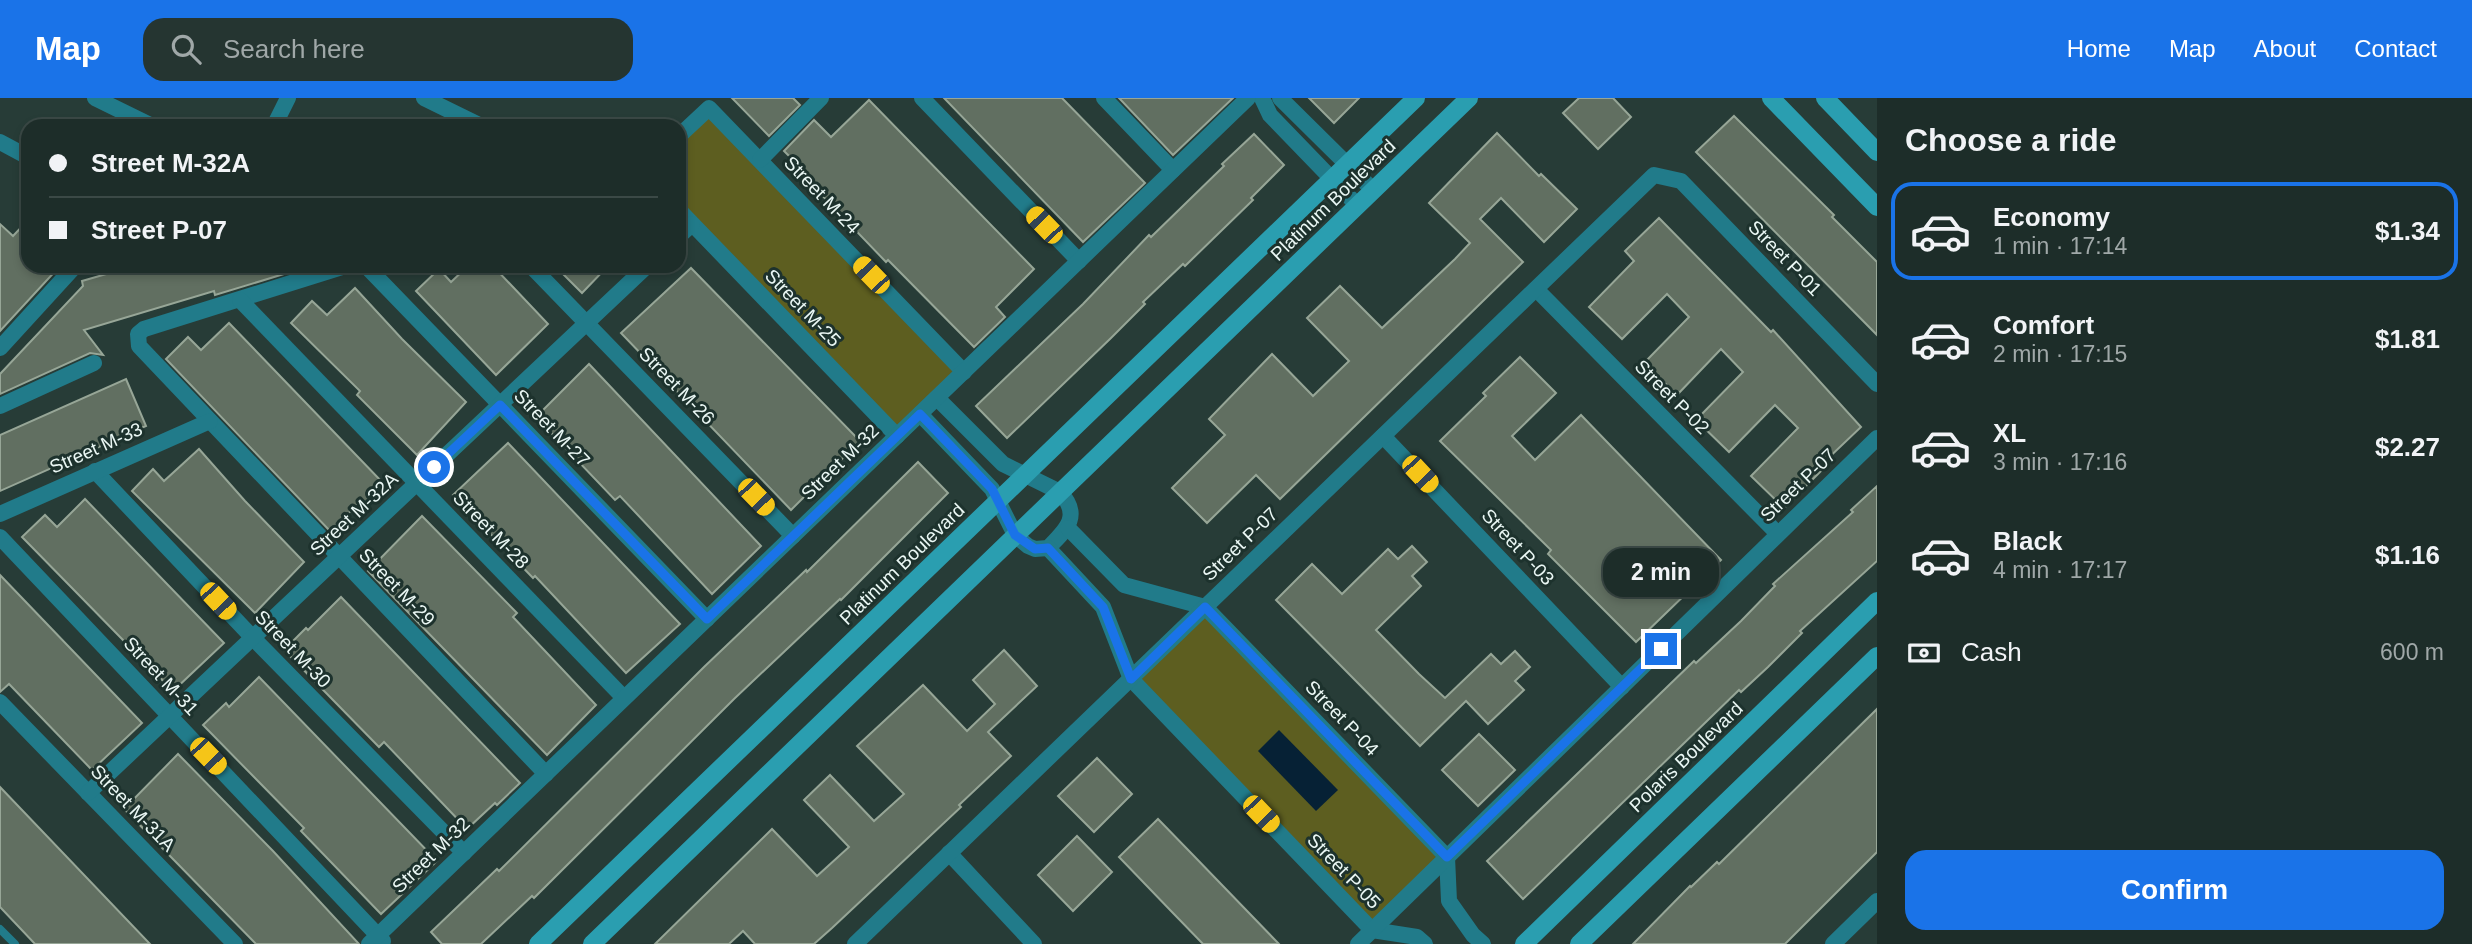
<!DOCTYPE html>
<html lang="en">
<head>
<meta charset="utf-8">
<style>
	:root { --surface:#1d2d29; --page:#253531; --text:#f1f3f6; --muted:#a0a8a8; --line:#3b4946; --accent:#1a73e8 }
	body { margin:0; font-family:Helvetica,sans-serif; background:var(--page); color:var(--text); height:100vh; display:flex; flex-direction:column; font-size:26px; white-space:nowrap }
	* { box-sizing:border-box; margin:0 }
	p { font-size:23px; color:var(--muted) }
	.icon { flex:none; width:38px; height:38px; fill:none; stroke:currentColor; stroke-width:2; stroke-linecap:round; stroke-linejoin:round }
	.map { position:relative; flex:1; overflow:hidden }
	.drawer { display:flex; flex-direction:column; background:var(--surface); width:595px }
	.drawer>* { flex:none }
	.guide { position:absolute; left:21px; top:21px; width:665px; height:154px; border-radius:21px; box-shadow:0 4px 10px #0003,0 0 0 2px var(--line); display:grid; align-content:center; height:154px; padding:0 28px; background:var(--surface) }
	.end { position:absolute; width:32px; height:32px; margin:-16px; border:9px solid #1a73e8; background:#fff; box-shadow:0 0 0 4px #fff }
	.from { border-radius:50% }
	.bubble { position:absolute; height:49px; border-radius:21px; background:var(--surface); box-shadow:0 4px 10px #0003,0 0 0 2px var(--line); font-size:23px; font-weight:700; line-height:49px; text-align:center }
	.car { position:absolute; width:21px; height:42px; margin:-21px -10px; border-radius:9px; box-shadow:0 0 5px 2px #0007; background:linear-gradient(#f5c518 24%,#345 0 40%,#f5c518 0 76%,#345 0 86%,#f5c518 0) }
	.guide b { display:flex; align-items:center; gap:24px; height:66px; font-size:26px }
	.guide b+b { border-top:2px solid var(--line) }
	.guide i { width:18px; height:18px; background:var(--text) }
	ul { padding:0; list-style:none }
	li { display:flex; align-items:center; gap:21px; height:98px; margin:0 14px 10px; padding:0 14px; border:4px solid transparent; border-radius:21px }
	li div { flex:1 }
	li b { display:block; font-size:26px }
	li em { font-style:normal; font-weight:700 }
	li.on { border-color:var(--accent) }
	li>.icon { width:63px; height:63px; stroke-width:1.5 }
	h2 { padding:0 28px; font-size:32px; line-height:84px }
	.pay { display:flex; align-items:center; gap:18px; height:77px; padding:0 28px; font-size:26px }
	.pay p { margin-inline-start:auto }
	.button { display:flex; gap:14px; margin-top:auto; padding:14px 28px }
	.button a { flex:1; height:80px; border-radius:21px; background:var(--accent); color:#fff; font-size:28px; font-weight:700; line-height:80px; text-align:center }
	header { display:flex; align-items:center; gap:42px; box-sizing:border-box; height:98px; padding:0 35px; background:var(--accent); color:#fff }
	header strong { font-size:33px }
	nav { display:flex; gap:38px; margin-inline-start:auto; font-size:24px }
	.search { width:490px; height:63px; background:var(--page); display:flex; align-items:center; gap:18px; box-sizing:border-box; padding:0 24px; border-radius:21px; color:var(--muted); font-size:26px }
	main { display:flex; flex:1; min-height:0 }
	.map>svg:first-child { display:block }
	.green { fill:#5d5e20 }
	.water { fill:#062135 }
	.building { fill:#616f61; stroke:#97a697; stroke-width:2 }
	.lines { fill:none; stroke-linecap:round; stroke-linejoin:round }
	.lane { stroke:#217b8a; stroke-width:8 }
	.street { stroke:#217b8a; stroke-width:16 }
	.secondary { stroke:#2a9eb0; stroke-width:18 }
	.route { stroke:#1a73e8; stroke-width:9 }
	.labels { text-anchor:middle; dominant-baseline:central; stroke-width:6; stroke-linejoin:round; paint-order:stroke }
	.street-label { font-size:19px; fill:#eaf7f4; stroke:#1d322d }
</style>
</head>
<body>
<header>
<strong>Map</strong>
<div class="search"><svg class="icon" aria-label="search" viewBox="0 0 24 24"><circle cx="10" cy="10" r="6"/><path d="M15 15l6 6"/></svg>Search here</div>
<nav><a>Home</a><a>Map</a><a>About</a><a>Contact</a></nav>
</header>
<main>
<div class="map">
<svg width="1877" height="846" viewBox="0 0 1877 846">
	<rect width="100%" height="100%" fill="#273c37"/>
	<g class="green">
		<polygon points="709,10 964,274 897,338 679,112 679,38"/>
		<polygon points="1205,509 1447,759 1372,832 1131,581"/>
	</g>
	<polygon class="water" points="1279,632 1338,692 1316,713 1258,653"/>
	<g class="building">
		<polygon points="732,0 793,0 800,7 769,38"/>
		<polygon points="944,0 1062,0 1145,85 1083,144"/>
		<polygon points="1119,0 1233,0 1173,57"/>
		<polygon points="1309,0 1359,0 1334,25"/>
		<polygon points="1579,0 1613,0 1631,19 1598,51 1563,15"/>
		<polygon points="869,2 1034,171 996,209 1005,219 974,249 888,162 886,164 788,62 790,59 784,53 814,22 831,39"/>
		<polygon points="1734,18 1834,117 1832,119 1877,164 1877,237 1696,54"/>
		<polygon points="1497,35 1539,78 1541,76 1577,111 1544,144 1501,100 1480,121 1523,164 1280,401 1256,377 1207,425 1172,390 1225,337 1209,321 1272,256 1313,298 1349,263 1307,220 1340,188 1382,230 1455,161 1470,145 1429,105"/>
		<polygon points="1254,36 1284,67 1251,100 1253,102 1185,168 1183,166 1143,204 1145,206 1111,240 1007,340 976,308 1083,206 1149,137 1151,139 1224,68 1222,66"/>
		<polygon points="1659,120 1771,234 1773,232 1861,329 1821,367 1824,370 1784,410 1751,378 1798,330 1775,307 1729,354 1696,322 1743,274 1721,251 1677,297 1644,265 1689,219 1667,196 1622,241 1589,209 1634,163 1625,153"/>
		<polygon points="28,122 28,168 60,168 0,233 0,126 13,138"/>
		<polygon points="134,168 296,168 297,172 215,197 214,193 84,232 103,257 90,255 0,296 0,276 83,188 82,183"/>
		<polygon points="468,168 493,168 548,226 496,277 416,193 439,171 451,184"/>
		<polygon points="555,168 608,168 582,195"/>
		<polygon points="691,170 860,343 791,412 621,235"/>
		<polygon points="355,190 402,241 466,304 417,357 357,297 360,293 291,225 312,203 327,217"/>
		<polygon points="229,225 384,386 361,408 359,405 330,433 166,261 188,239 201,252"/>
		<polygon points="1520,259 1556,295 1512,338 1535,362 1581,317 1721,462 1636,544 1548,456 1551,452 1440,343 1486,298 1483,295"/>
		<polygon points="589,266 761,448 712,496 620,398 615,402 536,319"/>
		<polygon points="126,281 146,328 0,393 0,337"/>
		<polygon points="508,345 680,526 626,575 535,478 533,480 453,397"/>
		<polygon points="199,351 245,403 304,464 255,515 132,393 153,371 164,383"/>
		<polygon points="918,364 948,395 841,502 840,501 734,601 534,800 532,798 481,846 442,846 431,834 497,771 499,773 704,569 806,472 807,474"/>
		<polygon points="1877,388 1877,463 1800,533 1802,535 1768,569 1741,594 1739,592 1523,801 1487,763 1694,563 1696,565 1741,523 1775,488 1773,486 1853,414 1851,412"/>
		<polygon points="85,401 224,545 173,593 22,439 45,417 57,429"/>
		<polygon points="422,418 517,515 513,519 596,607 547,657 368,473"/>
		<polygon points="1412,448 1427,464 1412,478 1421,488 1376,532 1419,576 1445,600 1491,556 1501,566 1515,553 1530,569 1515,583 1524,592 1488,626 1466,603 1420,648 1276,502 1312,466 1342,496 1388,451 1398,461"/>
		<polygon points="0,477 142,625 92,672 9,586 0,594"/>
		<polygon points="341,499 520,685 497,707 495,705 467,731 384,644 379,649 284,552 306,530 308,532"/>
		<polygon points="1004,552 1037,588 988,634 1011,658 959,707 961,709 832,830 814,846 755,846 743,833 729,846 655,846 772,731 817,778 849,749 804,702 830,677 874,723 904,696 857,648 923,587 967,633 995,606 973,582"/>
		<polygon points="259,579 437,763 381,816 301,733 304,730 203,627 226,605 229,609"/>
		<polygon points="1877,611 1877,754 1785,846 1633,846 1690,788 1691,789 1717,764 1719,766"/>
		<polygon points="1479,636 1515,672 1478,708 1442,672"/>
		<polygon points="178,656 273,753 359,846 256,846 124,711"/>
		<polygon points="1097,660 1132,696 1094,734 1058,698"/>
		<polygon points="0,689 150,846 35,846 0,809"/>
		<polygon points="1158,721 1193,757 1279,846 1203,846 1172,814 1119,759"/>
		<polygon points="1077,738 1112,774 1073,813 1038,777"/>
	</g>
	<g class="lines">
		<polyline class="lane" points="0,831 15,846"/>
		<g class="street">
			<polyline points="95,0 152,28"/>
			<polyline points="424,0 481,28"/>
			<polyline points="922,0 1079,163"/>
			<polyline points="1104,0 1173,72"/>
			<polyline points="1262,0 1270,17 1357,107"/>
			<polyline points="1280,0 1373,92"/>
			<polyline points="274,28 288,0"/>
			<polyline points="679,38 709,10 964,274"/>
			<polyline points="0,44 28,59"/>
			<polyline points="760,62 821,0"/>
			<polyline points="679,112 897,338"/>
			<polyline points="679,138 692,126"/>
			<polyline points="345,168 144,231 138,236 139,248 546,676"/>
			<polyline points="366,168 707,521"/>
			<polyline points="531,168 793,438"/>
			<polyline points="1536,191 1778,436"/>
			<polyline points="240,202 624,600"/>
			<polyline points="0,250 75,168"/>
			<polyline points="0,308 94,265"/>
			<path d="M920 316 992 391 1015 437 1028 448 1035 451 1048 450C1066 432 1082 418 1060 394L1003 366 937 300"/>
			<polyline points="1383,338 1622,589"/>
			<polyline points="95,373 253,540 464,755"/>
			<polyline points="0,416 210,323"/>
			<polyline points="1068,430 1124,487 1205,509 1447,759 1449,803 1473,837 1483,846"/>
			<polyline points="0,439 383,843"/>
			<polyline points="1048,450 1103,509 1131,581 1372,832 1417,839 1425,846"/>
			<polyline points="0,604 235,846"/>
			<polyline points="88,695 647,168"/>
			<polyline points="949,755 1034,846"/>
			<polyline points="369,846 1248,0"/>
			<polyline points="855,846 1654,77 1681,83 1877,286"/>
			<polyline points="1358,846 1877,340"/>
			<polyline points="1833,846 1877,803"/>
		</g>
		<g class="secondary">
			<polyline points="1771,0 1877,109"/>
			<polyline points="1825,0 1877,54"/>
			<polyline points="538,846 1416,0"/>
			<polyline points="592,846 1469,0"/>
			<polyline points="1524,846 1877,503"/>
			<polyline points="1579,846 1877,558"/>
		</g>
	</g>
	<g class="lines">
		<polyline class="route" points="434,369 500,307 707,521 920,316 992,391 1015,437 1035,451 1048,450 1103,509 1131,581 1205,509 1447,759 1661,551"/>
	</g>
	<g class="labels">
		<g class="street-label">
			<text transform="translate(822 97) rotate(46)">Street M-24</text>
			<text transform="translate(1333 102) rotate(-44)">Platinum Boulevard</text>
			<text transform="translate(1785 160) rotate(46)">Street P-01</text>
			<text transform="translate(803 210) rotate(46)">Street M-25</text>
			<text transform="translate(677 288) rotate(46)">Street M-26</text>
			<text transform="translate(1672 299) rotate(45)">Street P-02</text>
			<text transform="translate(552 330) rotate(46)">Street M-27</text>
			<text transform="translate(96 350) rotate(-24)">Street M-33</text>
			<text transform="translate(840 364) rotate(-44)">Street M-32</text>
			<text transform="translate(1798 387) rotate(-44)">Street P-07</text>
			<text transform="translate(354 416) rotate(-43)">Street M-32A</text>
			<text transform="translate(491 432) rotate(46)">Street M-28</text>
			<text transform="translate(1240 446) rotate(-44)">Street P-07</text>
			<text transform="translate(1518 449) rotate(47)">Street P-03</text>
			<text transform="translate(902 466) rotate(-44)">Platinum Boulevard</text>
			<text transform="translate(397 489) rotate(46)">Street M-29</text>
			<text transform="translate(293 551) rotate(46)">Street M-30</text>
			<text transform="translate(161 578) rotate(47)">Street M-31</text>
			<text transform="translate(1342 620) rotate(46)">Street P-04</text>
			<text transform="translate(1686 659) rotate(-44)">Polaris Boulevard</text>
			<text transform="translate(133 710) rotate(46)">Street M-31A</text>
			<text transform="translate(431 757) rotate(-44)">Street M-32</text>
			<text transform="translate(1344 773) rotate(46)">Street P-05</text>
		</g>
	</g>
</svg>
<i class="end from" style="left:434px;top:369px"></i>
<i class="end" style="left:1661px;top:551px"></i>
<div class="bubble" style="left:1603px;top:450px;width:116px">2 min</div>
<i class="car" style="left:1044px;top:127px;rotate:316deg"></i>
<i class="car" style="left:871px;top:177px;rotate:316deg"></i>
<i class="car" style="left:1420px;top:376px;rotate:137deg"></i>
<i class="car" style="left:756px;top:399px;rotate:136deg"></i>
<i class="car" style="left:218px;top:503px;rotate:137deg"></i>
<i class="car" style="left:208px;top:658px;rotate:136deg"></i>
<i class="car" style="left:1261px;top:716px;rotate:136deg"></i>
<div class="guide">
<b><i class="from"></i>Street M-32A</b>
<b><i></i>Street P-07</b>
</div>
</div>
<section class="drawer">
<h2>Choose a ride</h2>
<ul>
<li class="on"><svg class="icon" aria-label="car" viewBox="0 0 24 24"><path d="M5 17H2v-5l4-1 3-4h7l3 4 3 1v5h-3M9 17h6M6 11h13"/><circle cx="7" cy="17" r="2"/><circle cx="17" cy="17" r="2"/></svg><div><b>Economy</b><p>1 min · 17:14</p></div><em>$1.34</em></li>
<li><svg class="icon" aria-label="car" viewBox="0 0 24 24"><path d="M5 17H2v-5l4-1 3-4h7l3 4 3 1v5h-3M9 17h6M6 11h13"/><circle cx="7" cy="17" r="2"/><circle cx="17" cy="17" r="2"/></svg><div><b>Comfort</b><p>2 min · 17:15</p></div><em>$1.81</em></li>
<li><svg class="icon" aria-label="car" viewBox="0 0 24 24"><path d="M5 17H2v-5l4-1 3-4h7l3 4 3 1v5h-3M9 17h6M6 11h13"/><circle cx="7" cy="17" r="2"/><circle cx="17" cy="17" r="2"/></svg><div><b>XL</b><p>3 min · 17:16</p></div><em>$2.27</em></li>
<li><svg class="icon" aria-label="car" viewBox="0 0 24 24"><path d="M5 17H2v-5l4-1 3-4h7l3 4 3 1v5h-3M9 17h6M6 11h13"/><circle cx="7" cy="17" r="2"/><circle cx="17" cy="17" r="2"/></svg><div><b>Black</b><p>4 min · 17:17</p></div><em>$1.16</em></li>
</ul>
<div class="pay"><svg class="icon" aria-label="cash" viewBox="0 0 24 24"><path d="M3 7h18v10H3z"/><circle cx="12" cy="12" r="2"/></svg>Cash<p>600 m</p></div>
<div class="button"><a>Confirm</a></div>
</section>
</main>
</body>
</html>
